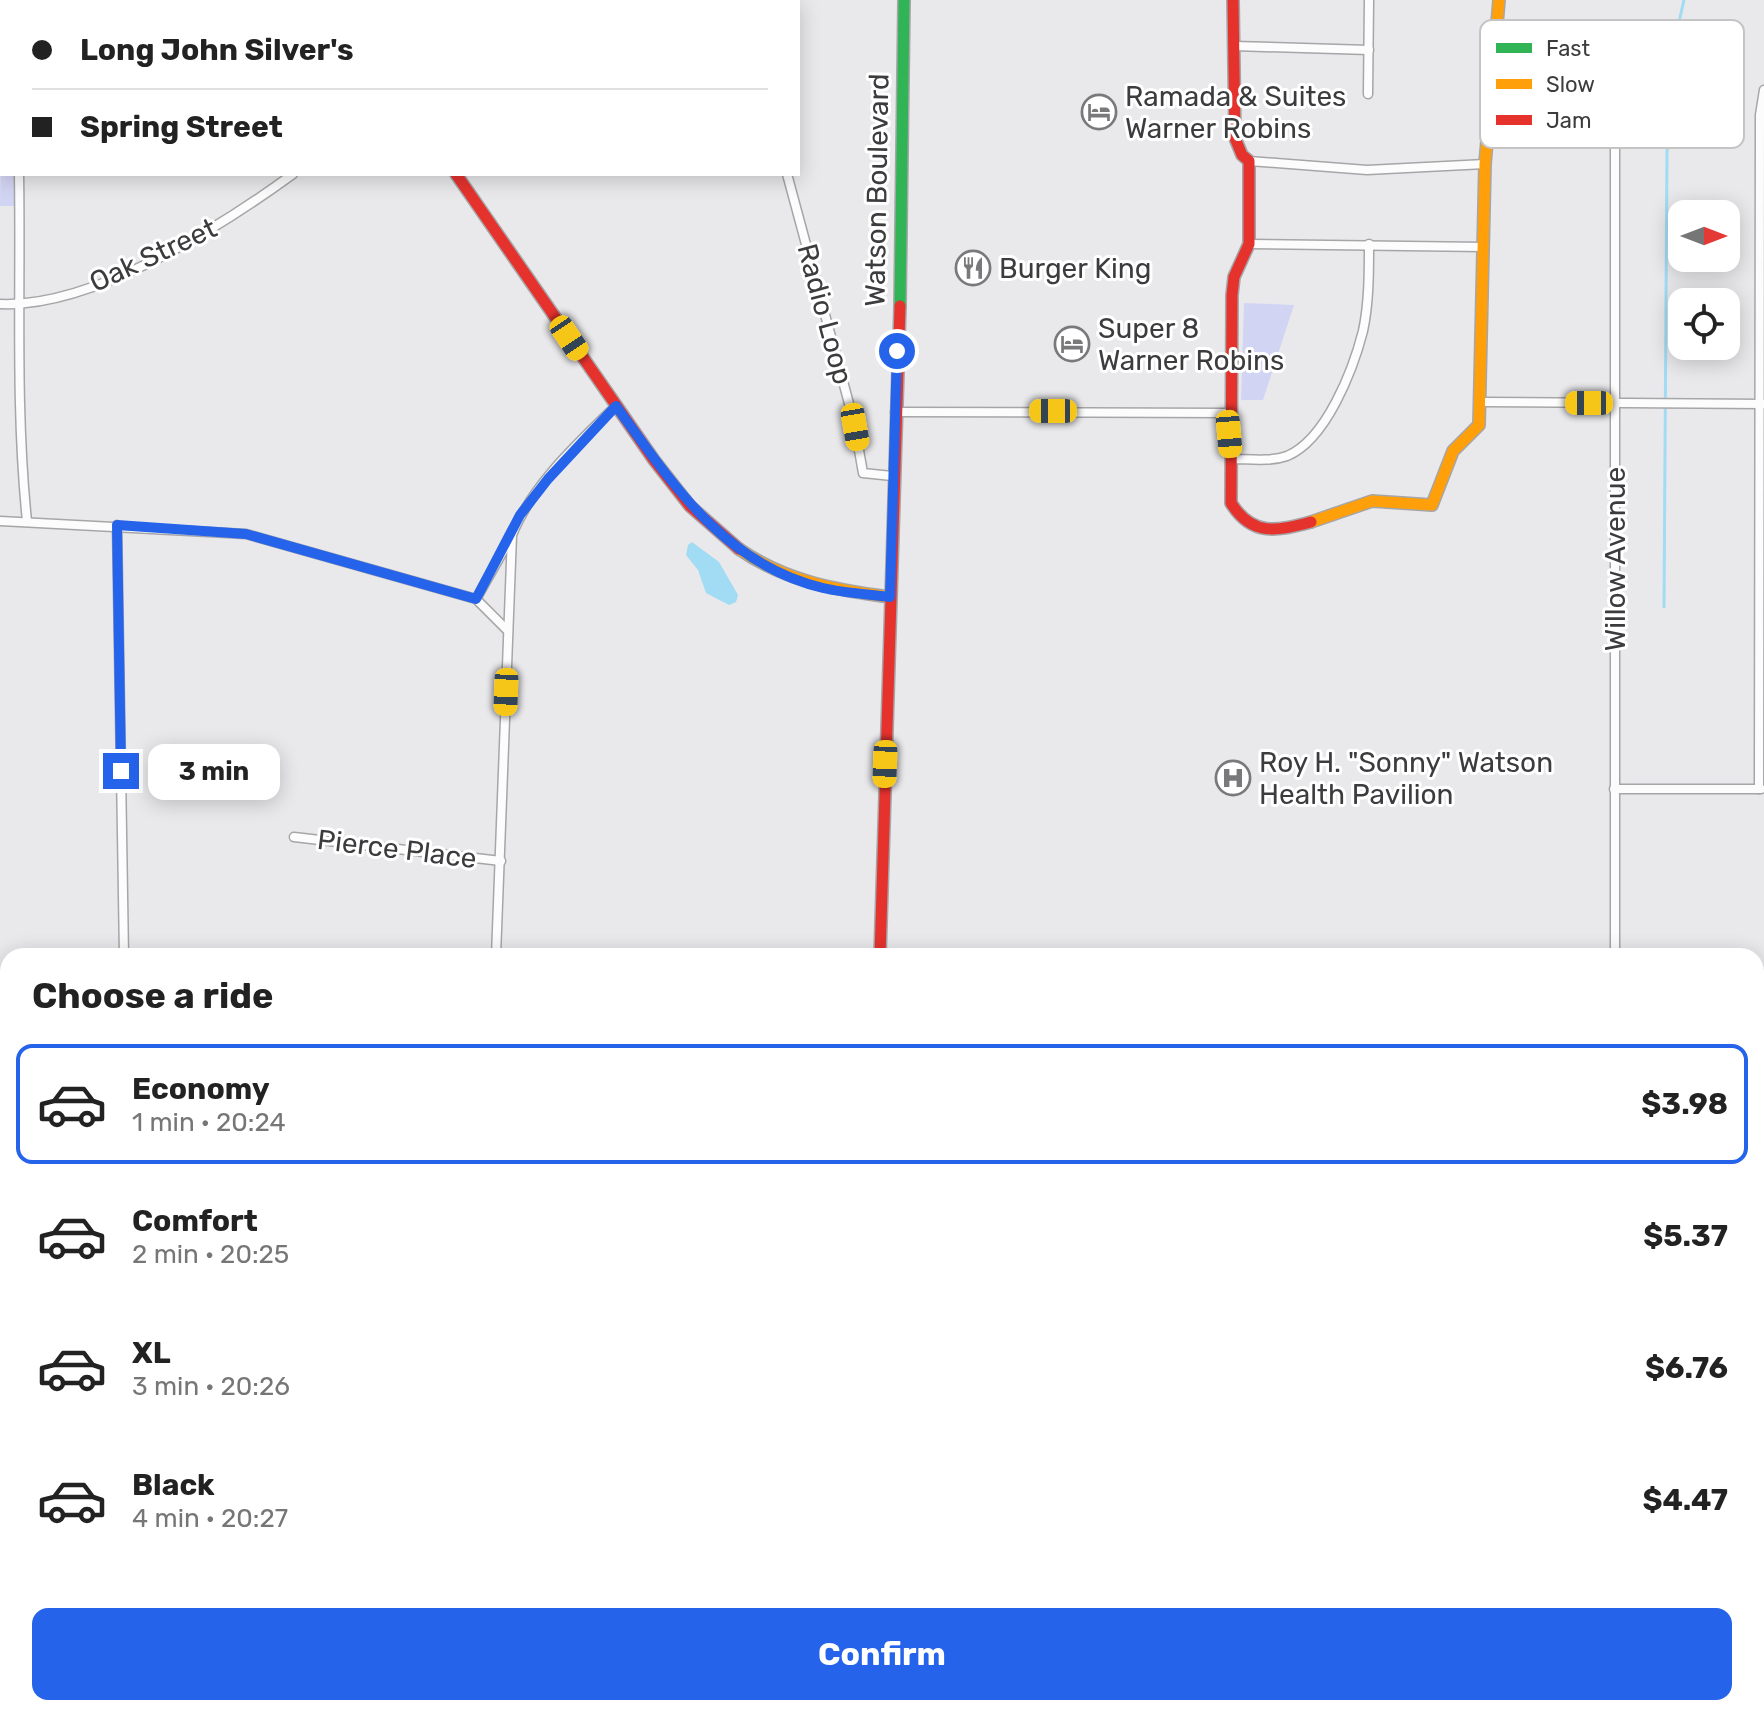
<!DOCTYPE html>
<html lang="en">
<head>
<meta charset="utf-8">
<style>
	:root { --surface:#fff; --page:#f6f6f6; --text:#222; --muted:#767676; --line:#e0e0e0; --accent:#2563eb }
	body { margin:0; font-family:Rubik,sans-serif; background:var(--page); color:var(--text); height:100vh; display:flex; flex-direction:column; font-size:30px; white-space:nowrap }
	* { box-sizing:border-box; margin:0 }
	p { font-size:26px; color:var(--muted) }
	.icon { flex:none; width:44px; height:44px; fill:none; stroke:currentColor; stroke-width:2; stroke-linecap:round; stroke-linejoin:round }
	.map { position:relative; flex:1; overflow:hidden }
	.sheet { position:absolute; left:0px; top:948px; width:1764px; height:768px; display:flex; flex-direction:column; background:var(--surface); border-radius:24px 24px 0 0; box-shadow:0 4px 20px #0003 }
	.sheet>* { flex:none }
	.guide { position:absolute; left:0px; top:0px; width:800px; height:176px; box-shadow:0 4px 20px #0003; display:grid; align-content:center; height:176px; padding:0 32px; background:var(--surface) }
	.needle { width:52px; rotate:90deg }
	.fabs { position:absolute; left:1668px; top:200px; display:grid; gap:16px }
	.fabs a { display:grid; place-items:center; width:72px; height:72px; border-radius:16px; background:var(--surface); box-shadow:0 4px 20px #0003; font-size:40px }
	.end { position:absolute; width:36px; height:36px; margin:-18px; border:10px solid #2563eb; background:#fff; box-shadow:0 0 0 4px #fff }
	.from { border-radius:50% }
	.bubble { position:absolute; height:56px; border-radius:16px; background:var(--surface); box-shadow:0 4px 20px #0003; font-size:26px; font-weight:700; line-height:56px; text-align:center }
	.car { position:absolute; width:24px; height:48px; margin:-24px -12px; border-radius:10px; box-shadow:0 0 6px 2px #0007; background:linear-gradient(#f5c518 24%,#345 0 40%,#f5c518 0 76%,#345 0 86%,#f5c518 0) }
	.guide b { display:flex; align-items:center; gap:28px; height:76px; font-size:30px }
	.guide b+b { border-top:2px solid var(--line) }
	.guide i { width:20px; height:20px; background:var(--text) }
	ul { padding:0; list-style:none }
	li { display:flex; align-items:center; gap:24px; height:120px; margin:0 16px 12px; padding:0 16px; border:4px solid transparent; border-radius:16px }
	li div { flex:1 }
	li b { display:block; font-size:30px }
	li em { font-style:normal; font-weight:700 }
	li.selected { border-color:var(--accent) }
	li>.icon { width:72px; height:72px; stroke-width:1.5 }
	h2 { padding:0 32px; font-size:36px; line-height:96px }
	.cta { display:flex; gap:16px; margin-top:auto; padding:16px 32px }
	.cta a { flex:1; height:92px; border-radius:16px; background:var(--accent); color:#fff; font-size:32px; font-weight:700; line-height:92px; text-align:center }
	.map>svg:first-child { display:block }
	.green { fill:#d2d4f3 }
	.water { fill:#a1dbf4 }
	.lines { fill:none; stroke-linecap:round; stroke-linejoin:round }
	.stream { stroke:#a1dbf4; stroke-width:3 }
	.street-casing { stroke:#a6a6a9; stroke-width:11 }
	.fast-casing { stroke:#a6a6a9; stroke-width:14 }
	.slow-casing { stroke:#a6a6a9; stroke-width:14 }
	.jam-casing { stroke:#a6a6a9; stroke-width:14 }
	.street { stroke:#fcfcfc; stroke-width:8 }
	.fast { stroke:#30b455; stroke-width:11 }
	.slow { stroke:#ff9f0a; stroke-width:11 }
	.jam { stroke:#e5322d; stroke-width:11 }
	.route { stroke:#2563eb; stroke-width:10 }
	.labels { text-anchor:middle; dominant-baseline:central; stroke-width:6; stroke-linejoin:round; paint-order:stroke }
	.poi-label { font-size:28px; fill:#3c3c3e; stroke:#fff; text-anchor:start }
	.street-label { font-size:28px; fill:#3c3c3e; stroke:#fff }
	.key { fill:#fff; stroke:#c4c4c5; stroke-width:2 }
	.key-label { font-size:22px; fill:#3c3c3e }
</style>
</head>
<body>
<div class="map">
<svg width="1764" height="1716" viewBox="0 0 1764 1716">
	<rect width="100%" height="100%" fill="#e9e9ec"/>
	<g class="green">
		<polygon points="21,0 321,0 318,2"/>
		<polygon points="2,73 2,174 15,174 15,206 0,206"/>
		<polygon points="1244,303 1294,305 1263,400 1241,400"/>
		<polygon points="1756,1303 1764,1309 1764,1716 1511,1716 1504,1708 1756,1708"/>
	</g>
	<g class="water">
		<polygon points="692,542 719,562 738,595 736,602 729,605 706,593 698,570 686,555 688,545"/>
		<polygon points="1756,1339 1764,1344 1764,1701 1756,1700"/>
	</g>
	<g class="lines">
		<g class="stream">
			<polyline points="434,2 438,0"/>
			<polyline points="0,89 2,88"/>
			<polyline points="1664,607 1667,153 1672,53 1684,0"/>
		</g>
		<g class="street-casing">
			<g id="street">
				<polyline points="16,0 16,2"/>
				<polyline points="403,2 407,0"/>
				<polyline points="1234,46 1369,50"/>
				<polyline points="0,71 2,70"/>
				<polyline points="1368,94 1369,0"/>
				<polyline points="1249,161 1367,170 1485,164"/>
				<path d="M19 174C21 290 15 406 27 521"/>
				<polyline points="787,174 854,422 863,473 892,476"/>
				<polyline points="1249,244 1484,247"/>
				<path d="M0 304C93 308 220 227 293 174"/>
				<polyline points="1482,402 1764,404"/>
				<polyline points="895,412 1229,413"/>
				<path d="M1231 459C1249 459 1270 462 1287 456 1326 440 1353 370 1363 331 1369 303 1369 273 1369 244"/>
				<polyline points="0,521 246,534 476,599 508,631"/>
				<polyline points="117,525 124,956"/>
				<polyline points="476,599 510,539"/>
				<polyline points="1614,789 1761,789"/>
				<polyline points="1759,789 1760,115 1764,90"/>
				<polyline points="294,837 501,861"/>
				<path d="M496 956 512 535C532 485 578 443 616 406"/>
				<polyline points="1615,956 1615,65"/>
				<polyline points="0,1053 8,1053"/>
				<polyline points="0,1152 8,1152"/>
				<polyline points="0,1172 8,1174"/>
				<polyline points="0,1322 8,1317"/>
				<polyline points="0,1462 8,1460"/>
				<polyline points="0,1596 8,1604"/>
				<polyline points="152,1708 153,1716"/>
				<polyline points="422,1708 423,1716"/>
				<polyline points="1493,1708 1499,1716"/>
				<polyline points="876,1712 922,1708"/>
				<polyline points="1090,1716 1090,1708"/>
				<polyline points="1270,1716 1270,1708"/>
				<polyline points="1436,1716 1436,1708"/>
			</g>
		</g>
		<g class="fast-casing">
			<g id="fast">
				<polyline points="900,306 904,0"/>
				<polyline points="1756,1052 1764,1052"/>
			</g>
		</g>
		<g class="slow-casing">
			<g id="slow">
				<polyline points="1311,522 1372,501 1432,505 1453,451 1479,425 1485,164 1499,0"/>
				<path d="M739 549C785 581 835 590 890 597"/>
				<polyline points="876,1708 876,1716"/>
			</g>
		</g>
		<g class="jam-casing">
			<g id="jam">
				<polyline points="336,0 338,2"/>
				<path d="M1233 0 1235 138 1242 155 1249 161V244L1234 277 1232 295 1231 503C1252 537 1277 531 1311 522"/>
				<polyline points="456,174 654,460 690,506 739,549"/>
				<polyline points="880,956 900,306"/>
			</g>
		</g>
		<use href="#street" class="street"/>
		<use href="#fast" class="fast"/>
		<use href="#slow" class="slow"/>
		<use href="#jam" class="jam"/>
	</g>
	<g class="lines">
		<path class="route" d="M121 771 117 525 246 534 476 599 520 515 548 479 616 406C672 483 723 564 823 588 844 593 868 594 890 597L897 351"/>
	</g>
	<defs>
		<g id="hotel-ring" transform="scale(1.8)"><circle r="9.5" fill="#fff" stroke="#79797b" stroke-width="1.5"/><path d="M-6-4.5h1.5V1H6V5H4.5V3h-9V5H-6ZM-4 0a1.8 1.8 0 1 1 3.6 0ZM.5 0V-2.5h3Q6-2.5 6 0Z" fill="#79797b"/></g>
		<g id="restaurant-ring" transform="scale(1.8)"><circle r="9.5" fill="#fff" stroke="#79797b" stroke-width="1.5"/><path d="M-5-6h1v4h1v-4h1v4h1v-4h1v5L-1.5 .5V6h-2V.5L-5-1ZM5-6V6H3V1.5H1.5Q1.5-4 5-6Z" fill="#79797b"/></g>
		<g id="hospital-ring" transform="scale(1.8)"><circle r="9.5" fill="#fff" stroke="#79797b" stroke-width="1.5"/><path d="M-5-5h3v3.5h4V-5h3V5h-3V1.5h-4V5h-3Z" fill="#79797b"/></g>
	</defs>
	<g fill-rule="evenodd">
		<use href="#hotel-ring" x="1099" y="112"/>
		<use href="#restaurant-ring" x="973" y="268"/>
		<use href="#hotel-ring" x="1072" y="344"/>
		<use href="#hospital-ring" x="1233" y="778"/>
	</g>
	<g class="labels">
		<g class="poi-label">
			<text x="1125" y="96">Ramada &amp; Suites<tspan x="1125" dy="32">Warner Robins</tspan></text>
			<text x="999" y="268">Burger King</text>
			<text x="1098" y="328">Super 8<tspan x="1098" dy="32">Warner Robins</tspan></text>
			<text x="1259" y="762">Roy H. "Sonny" Watson<tspan x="1259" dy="32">Health Pavilion</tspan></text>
		</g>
		<g class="street-label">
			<text transform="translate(877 190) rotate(-89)">Watson Boulevard</text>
			<text transform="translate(153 255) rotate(-25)">Oak Street</text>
			<text transform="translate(825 314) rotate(75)">Radio Loop</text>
			<text transform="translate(1615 559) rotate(-90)">Willow Avenue</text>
			<text transform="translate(397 849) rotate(7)">Pierce Place</text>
		</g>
	</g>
	<rect x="1480" y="20" width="264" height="128" rx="12" class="key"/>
	<rect x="1496" y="43" width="36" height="10" fill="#30b455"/>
	<rect x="1496" y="79" width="36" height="10" fill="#ff9f0a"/>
	<rect x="1496" y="115" width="36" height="10" fill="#e5322d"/>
	<g class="key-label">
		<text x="1546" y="56">Fast</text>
		<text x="1546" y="92">Slow</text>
		<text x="1546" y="128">Jam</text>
	</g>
</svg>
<div class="fabs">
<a><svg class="needle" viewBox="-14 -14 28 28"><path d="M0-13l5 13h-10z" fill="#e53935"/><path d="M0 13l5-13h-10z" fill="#767676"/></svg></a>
<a><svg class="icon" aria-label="locate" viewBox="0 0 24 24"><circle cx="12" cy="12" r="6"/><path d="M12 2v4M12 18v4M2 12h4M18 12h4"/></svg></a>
</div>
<i class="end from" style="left:897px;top:351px"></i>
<i class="end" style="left:121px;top:771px"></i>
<div class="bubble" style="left:148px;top:744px;width:132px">3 min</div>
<i class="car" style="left:569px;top:338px;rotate:146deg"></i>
<i class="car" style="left:1589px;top:403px;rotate:270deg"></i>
<i class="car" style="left:1053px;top:411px;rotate:270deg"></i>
<i class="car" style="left:855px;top:427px;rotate:170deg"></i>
<i class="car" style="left:1229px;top:434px;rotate:175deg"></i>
<i class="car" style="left:506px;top:692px;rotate:182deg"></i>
<i class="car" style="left:885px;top:764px;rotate:182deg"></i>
<div class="guide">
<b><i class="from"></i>Long John Silver's</b>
<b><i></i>Spring Street</b>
</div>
<section class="sheet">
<h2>Choose a ride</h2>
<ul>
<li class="selected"><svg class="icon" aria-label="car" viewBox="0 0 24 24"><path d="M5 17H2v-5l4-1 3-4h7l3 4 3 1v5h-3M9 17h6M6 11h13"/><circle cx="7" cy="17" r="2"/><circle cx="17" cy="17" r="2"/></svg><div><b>Economy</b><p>1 min · 20:24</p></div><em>$3.98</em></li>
<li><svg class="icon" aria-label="car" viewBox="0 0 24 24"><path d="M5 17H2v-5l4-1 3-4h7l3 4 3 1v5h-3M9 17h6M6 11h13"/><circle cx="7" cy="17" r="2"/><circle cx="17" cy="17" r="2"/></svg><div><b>Comfort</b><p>2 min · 20:25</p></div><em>$5.37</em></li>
<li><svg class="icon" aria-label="car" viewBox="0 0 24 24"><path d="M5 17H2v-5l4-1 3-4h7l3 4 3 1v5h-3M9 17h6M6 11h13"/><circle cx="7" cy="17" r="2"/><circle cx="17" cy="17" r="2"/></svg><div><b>XL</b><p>3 min · 20:26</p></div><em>$6.76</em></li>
<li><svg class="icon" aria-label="car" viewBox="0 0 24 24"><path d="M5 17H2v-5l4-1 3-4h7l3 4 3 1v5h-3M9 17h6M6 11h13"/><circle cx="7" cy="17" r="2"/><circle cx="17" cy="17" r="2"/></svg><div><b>Black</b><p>4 min · 20:27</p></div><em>$4.47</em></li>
</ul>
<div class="cta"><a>Confirm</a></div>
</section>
</div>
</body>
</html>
